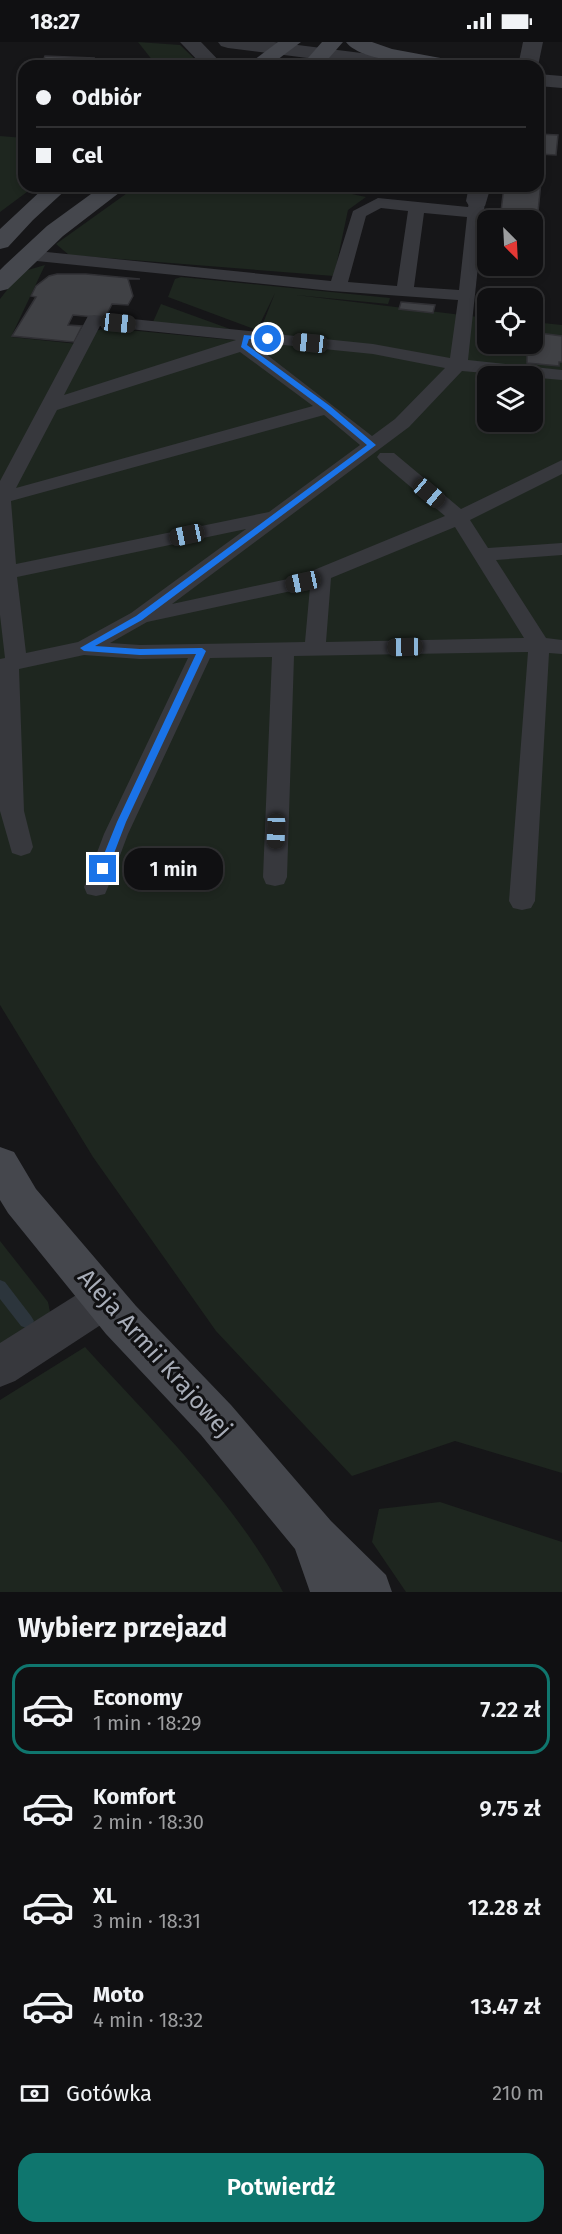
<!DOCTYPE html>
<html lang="pl">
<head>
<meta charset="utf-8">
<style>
	:root { --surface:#101012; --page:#1e1e20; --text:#f1f3f6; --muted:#9c9d9f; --line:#303032; --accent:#0f766e }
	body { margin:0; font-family:"Fira Sans",sans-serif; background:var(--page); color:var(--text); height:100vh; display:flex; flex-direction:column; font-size:22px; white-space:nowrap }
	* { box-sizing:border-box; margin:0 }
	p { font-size:20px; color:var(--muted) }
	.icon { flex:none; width:33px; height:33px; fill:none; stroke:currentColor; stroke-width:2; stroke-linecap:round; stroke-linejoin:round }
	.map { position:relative; height:1550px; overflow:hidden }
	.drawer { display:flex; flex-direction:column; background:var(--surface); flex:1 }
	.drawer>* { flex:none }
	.top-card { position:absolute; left:18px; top:18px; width:526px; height:132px; border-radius:18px; box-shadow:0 3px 9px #0003,0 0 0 2px var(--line); display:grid; align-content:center; height:132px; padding:0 18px; background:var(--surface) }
	.needle { width:39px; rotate:156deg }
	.buttons { position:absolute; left:477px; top:168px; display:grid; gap:12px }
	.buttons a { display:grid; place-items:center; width:66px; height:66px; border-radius:12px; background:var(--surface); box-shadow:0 3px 9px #0003,0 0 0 2px var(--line); font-size:30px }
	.end { position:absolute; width:27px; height:27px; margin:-14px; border:8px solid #1a73e8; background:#fff; box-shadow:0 0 0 3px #fff }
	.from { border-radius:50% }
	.bubble { position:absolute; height:42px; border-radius:18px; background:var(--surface); box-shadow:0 3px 9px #0003,0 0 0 2px var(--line); font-size:20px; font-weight:600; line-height:42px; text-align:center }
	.car { position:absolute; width:18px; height:36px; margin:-18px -9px; border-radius:8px; box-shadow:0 0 4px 2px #0007; background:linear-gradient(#222 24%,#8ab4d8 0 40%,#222 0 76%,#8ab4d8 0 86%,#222 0) }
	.top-card b { display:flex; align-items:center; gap:21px; height:57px; font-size:22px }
	.top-card b+b { border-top:2px solid var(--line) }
	.top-card i { width:15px; height:15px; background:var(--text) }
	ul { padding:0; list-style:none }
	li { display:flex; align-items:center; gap:18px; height:90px; margin:0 12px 9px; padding:0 6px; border:3px solid transparent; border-radius:18px }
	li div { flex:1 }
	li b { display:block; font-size:22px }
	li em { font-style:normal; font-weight:600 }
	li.on { border-color:var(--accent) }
	li>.icon { width:54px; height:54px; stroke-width:1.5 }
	h2 { padding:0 18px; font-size:27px; line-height:72px }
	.pay { display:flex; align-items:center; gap:15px; height:66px; padding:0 18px; font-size:22px }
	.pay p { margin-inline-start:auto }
	.primary-button { display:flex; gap:12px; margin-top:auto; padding:12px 18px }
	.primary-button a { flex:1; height:69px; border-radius:18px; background:var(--accent); color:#fff; font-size:24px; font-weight:600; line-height:69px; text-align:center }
	.status { display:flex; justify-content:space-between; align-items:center; height:42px; padding:0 30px; background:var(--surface); direction:ltr }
	.status svg { height:16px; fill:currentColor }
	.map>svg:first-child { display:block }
	.green { fill:#1e261f; fill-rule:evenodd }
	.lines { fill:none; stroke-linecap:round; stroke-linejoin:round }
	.stream { fill:#2c353c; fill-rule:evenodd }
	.building { fill:#404145; stroke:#303034; stroke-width:1.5 }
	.service { fill:#37383d; fill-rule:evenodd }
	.minor { fill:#37383d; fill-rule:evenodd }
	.tertiary { fill:#37383d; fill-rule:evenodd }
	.secondary { fill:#45474d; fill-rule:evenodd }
	.route { fill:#1a73e8 }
	.labels { text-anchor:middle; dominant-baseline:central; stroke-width:6; stroke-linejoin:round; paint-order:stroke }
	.near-street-label { font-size:24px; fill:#a8adb8; stroke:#111113 }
</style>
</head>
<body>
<div class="status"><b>18:27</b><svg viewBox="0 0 49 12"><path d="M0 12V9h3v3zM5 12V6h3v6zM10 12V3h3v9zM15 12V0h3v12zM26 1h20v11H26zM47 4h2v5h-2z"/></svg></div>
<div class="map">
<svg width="562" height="1550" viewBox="0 0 562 1550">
	<rect width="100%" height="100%" fill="#161618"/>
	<g class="green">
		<polygon points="138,0 180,3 202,24 157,24"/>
		<polygon points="0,94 24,96 24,144 35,144 0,170"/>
		<polygon points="137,144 314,144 366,155 348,168 334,234 69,213 56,202"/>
		<path d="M45 223 11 295 88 303 95 289 107 286 232 298 256 299 275 251 257 288 168 255 175 237 181 235 390 256 388 262 296 253 487 276 488 302H532L533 280 562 283V1431L455 1399 352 1434 216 1289 93 1115 0 963V257L21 230ZM488 334H532V380H488Z"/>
		<polygon points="161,262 230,287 153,280"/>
		<polygon points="0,1199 48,1260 51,1275 0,1308"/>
		<path d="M85 1305C154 1381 235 1459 283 1550H0V1358Z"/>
		<polygon points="440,1460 562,1500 562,1550 406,1550 372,1500 379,1467"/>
	</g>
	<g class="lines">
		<polygon class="stream" points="0,1238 5,1240 31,1274 34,1279 31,1284 26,1286 21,1284 0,1257"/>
	</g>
	<g class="building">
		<polygon points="45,14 94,16 91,24 41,24"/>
		<polygon points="538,92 558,93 556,113 538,112"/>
		<polygon points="538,140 541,140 538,170 541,172 540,186 532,185 532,178 500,178 504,144 538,144"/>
		<polygon points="57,232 86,232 140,237 128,237 133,254 128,263 112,262 105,276 73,273 68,283 82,284 74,300 12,294 36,255 31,254 36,244 49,234"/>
		<polygon points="401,260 435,263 433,271 399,267"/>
		<polygon points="532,290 562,294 562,320 559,320 559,324 527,321 527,302 532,302"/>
	</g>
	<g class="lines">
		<path class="service" d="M477 154 485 159 468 318 562 328V338L462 329 409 385 172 562 297 535 445 474 380 419 377 415 380 411H394L461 467 562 418V432L470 478 488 506 562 501V513L496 518 546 596 562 598V612L549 611 535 859 531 866 522 868 513 866 509 859 528 610 294 614 287 835 284 842 275 844 266 842 263 835 272 615 210 616 128 792 108 845 105 852 96 854 87 852 84 845 104 792 188 616 140 617 84 613 19 627 24 769 33 805 30 811 21 814 12 811 0 769V617L5 616 0 573V439L88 274 94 273 373 302 450 316 458 258 332 249 27 218 21 217 19 213 21 209 27 208 331 239 353 169 378 156 468 165 471 156ZM381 166 408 169 397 244 348 240 366 174ZM424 171 467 175 459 248 414 245ZM100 284 236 298 64 353ZM253 300 373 312 445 326 395 377 372 394 253 302ZM240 310 313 364 16 446 57 368ZM324 373 360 403 269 470 16 522 11 459ZM455 485 524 596 326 600 331 536ZM246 487 131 571 78 600 26 611 17 535ZM310 545 305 600 140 603 110 601 147 580Z"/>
		<g class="minor">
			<polygon points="523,0 543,0 538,24 518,24"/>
			<polygon points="469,144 491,144 485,164 477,166 469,164 466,159"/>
			<polygon points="104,1239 119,1245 125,1258 119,1271 15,1339 0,1345 0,1301 89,1245"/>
		</g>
		<g class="tertiary">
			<polygon points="180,0 201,0 224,24 203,24"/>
			<polygon points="218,0 274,0 417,18 424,20 427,24 371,24 228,6 221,4"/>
			<polygon points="538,32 562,34 562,46 538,44"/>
		</g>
		<g class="secondary">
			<polygon points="278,0 301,0 269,24 246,24"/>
			<polygon points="322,0 343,0 322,24 301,24"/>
			<path d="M346 0H372L392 7 462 20 465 24C439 24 362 22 346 0Z"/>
			<polygon points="46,144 70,144 33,178 8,205 0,207 0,187"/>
			<polygon points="102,144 128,144 63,194 8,247 0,249 0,228 5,223 47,184"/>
			<polygon points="0,1105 14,1110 36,1147 136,1264 231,1363 331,1479 386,1533 392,1550 310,1550 295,1507 201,1393 106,1292 8,1171 0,1158"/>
		</g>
	</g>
	<polygon class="route" points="244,293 270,295 268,299 249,297 247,303 330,364 376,403 142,578 95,604 140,607 202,606 206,609 126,780 108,827 103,831 98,827 117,780 196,612 140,613 84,609 80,606 136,574 367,403 324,367 241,305"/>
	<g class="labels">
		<g class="near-street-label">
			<text transform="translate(155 1311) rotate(48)">Aleja Armii Krajowej</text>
		</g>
	</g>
</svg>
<div class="buttons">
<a><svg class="needle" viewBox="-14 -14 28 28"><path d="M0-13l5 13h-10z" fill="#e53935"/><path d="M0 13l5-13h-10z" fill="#9c9d9f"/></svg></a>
<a><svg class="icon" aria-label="locate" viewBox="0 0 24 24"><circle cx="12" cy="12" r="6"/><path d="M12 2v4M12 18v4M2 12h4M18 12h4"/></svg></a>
<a><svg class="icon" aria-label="layers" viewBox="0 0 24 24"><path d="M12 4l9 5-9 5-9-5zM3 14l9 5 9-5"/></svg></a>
</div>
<i class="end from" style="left:268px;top:297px"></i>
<i class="end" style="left:103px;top:827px"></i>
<div class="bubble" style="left:124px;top:806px;width:99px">1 min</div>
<i class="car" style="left:118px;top:281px;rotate:96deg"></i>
<i class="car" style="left:310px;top:301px;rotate:276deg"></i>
<i class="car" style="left:429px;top:451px;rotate:130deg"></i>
<i class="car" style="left:187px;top:493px;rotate:258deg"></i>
<i class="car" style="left:303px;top:540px;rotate:258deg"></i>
<i class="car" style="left:405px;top:605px;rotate:269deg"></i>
<i class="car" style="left:276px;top:789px;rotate:182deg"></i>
<div class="top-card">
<b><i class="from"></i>Odbiór</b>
<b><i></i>Cel</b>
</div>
</div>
<section class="drawer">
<h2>Wybierz przejazd</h2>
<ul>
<li class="on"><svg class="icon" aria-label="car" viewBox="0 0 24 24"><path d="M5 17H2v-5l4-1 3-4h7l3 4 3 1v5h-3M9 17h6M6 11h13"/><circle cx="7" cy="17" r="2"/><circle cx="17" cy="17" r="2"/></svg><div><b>Economy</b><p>1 min · 18:29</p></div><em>7.22 zł</em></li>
<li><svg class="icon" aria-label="car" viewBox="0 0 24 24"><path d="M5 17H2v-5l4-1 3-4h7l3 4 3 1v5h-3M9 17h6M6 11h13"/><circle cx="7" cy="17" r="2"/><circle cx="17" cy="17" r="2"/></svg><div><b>Komfort</b><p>2 min · 18:30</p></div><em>9.75 zł</em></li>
<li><svg class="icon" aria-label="car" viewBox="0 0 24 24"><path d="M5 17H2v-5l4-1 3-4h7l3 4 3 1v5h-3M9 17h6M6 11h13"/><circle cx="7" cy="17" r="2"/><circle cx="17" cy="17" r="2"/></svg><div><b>XL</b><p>3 min · 18:31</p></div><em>12.28 zł</em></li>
<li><svg class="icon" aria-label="car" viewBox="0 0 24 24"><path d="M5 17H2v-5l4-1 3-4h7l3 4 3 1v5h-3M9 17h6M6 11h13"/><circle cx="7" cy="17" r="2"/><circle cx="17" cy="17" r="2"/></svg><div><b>Moto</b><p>4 min · 18:32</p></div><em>13.47 zł</em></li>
</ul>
<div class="pay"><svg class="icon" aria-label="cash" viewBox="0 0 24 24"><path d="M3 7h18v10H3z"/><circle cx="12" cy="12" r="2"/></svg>Gotówka<p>210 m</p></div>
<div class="primary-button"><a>Potwierdź</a></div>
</section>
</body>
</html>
